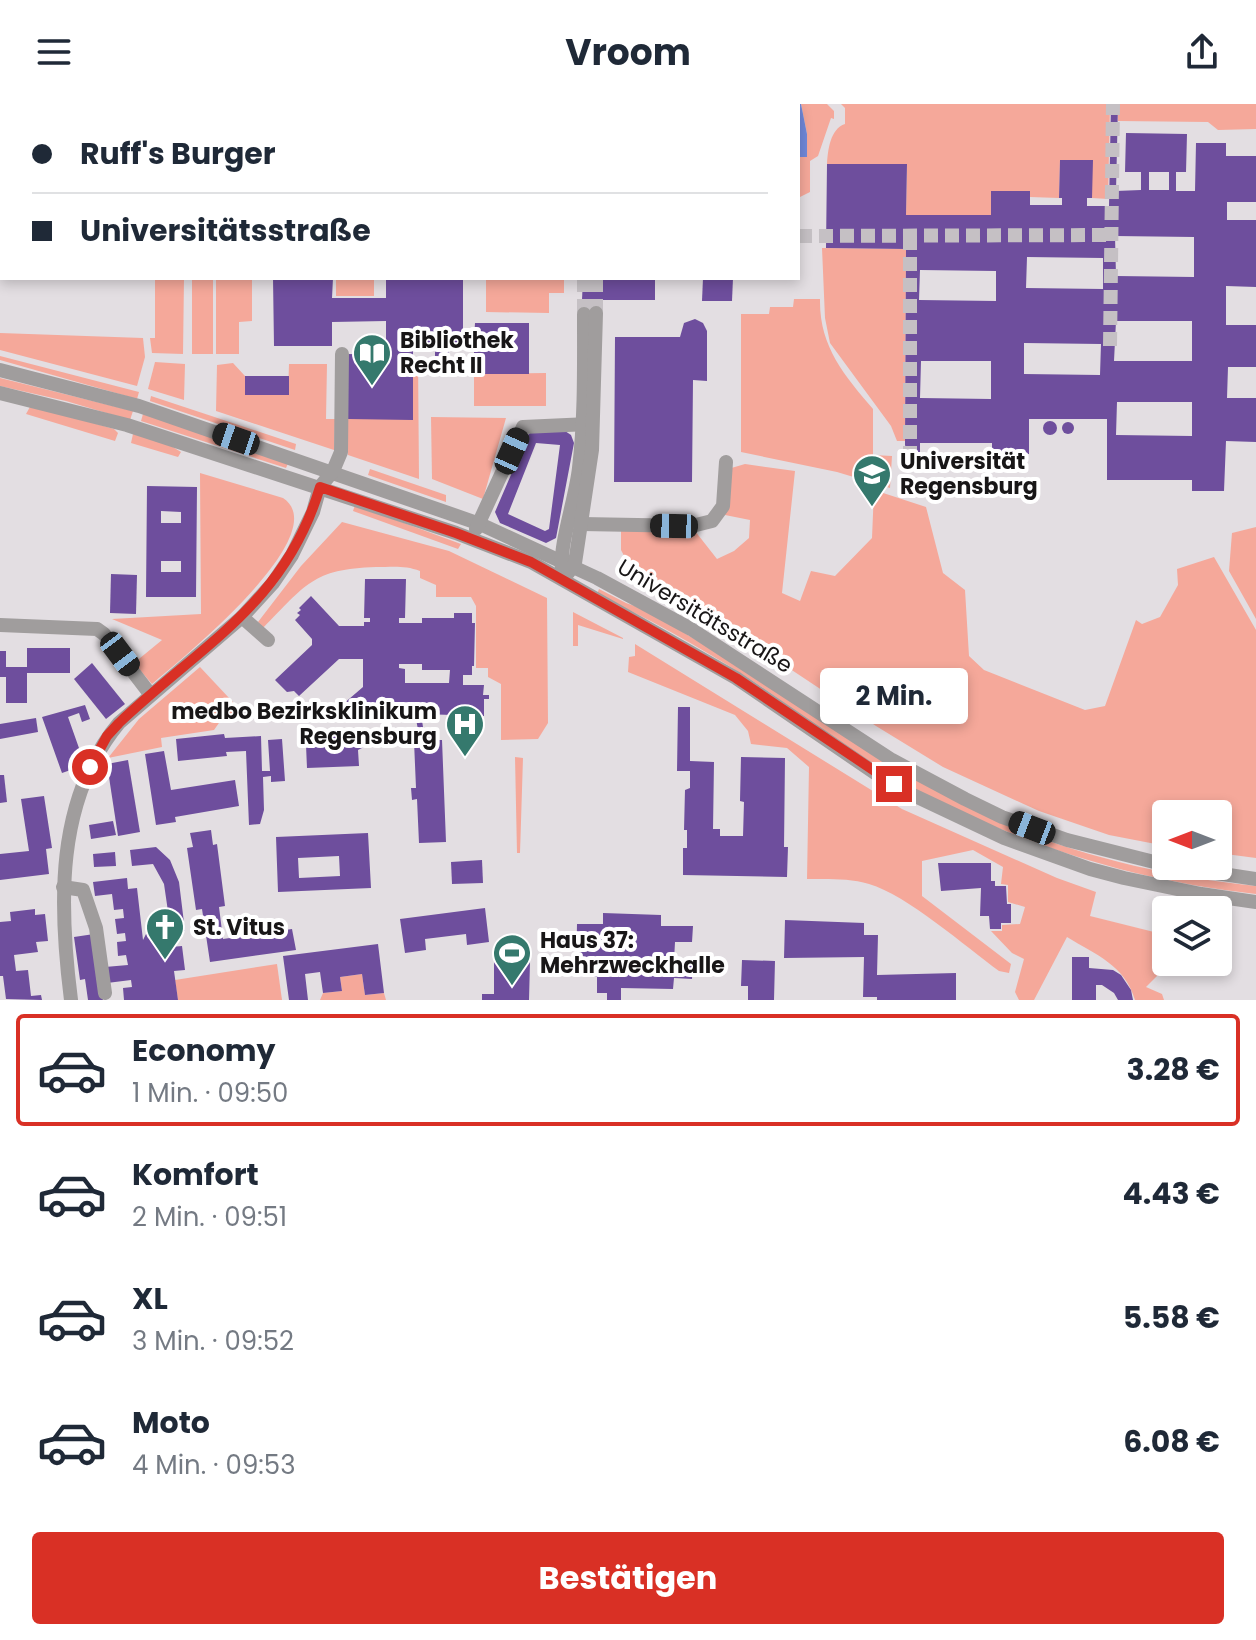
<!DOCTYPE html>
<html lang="de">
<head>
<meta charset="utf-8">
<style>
	:root { --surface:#fff; --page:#f6f6f7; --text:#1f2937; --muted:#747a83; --line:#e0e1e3; --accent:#d93025 }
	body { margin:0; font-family:Poppins,sans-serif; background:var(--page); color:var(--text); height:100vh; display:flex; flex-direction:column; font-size:30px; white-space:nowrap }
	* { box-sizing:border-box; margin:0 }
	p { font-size:26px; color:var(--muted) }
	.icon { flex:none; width:44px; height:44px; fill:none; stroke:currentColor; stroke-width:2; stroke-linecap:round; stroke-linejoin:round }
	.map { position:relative; height:896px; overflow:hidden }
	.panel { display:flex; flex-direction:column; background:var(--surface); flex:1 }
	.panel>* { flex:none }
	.banner { position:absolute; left:0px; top:0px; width:800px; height:176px; box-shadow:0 4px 12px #0003; display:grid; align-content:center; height:176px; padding:0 32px; background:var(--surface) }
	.needle { width:52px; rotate:270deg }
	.tools { position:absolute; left:1152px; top:696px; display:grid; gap:16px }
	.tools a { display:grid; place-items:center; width:80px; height:80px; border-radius:8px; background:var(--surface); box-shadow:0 4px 12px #0003; font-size:40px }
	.end { position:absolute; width:36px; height:36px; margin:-18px; border:10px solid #d93025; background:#fff; box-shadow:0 0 0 4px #fff }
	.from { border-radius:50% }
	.bubble { position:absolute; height:56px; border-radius:8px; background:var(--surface); box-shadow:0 4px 12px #0003; font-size:26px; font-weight:700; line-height:56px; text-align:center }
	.car { position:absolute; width:24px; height:48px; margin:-24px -12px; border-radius:10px; box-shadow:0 0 6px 2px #0007; background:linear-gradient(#222 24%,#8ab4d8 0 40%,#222 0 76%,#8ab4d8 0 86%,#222 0) }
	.banner b { display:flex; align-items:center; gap:28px; height:76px; font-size:30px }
	.banner b+b { border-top:2px solid var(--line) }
	.banner i { width:20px; height:20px; background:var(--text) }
	ul { padding:14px 0 0; list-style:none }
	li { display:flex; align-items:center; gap:24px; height:112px; margin:0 16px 12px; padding:0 16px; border:4px solid transparent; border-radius:8px }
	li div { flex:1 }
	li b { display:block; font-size:30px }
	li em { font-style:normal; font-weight:700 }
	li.current { border-color:var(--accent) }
	li>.icon { width:72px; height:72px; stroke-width:1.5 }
	.cta { display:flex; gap:16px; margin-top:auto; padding:16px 32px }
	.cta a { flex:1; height:92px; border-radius:8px; background:var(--accent); color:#fff; font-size:32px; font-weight:700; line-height:92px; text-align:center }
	header { display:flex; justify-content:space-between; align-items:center; height:104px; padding:0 32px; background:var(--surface); font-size:36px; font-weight:700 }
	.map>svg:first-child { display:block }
	.green { fill:#f5a89a }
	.water { fill:#7088d9 }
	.building { fill:#6e4e9d; fill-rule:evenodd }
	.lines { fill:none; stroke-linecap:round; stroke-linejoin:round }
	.minor-tunnel { stroke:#c5c0c4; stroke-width:14; stroke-dasharray:14 7; stroke-linecap:butt }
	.minor { stroke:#a09d9d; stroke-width:14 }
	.route { stroke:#d93025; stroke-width:10 }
	.labels { text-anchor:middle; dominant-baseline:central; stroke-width:8; stroke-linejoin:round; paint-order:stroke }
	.poi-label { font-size:22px; font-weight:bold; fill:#181617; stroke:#fff; text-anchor:start }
	.street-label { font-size:22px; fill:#181617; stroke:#fff }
</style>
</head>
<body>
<header><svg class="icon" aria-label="menu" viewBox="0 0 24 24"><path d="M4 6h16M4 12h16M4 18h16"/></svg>Vroom<svg class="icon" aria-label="share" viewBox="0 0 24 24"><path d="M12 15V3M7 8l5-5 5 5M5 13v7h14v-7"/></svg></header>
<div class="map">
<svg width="1256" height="896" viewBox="0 0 1256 896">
	<rect width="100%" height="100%" fill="#e3dee2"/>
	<g class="green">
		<polygon points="801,0 827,0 834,7 834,15 831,14 818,52 810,57 810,88 798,94 798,53 807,53 807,30"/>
		<path d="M841 0H1110L1108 95 1092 94V56H1060L1059 94 1030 93V87H991V111H906L907 60H827C828 46 830 25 845 20V4Z"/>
		<polygon points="1118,0 1256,0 1256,25 1218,26 1208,18 1118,17"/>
		<polygon points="822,144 906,145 905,337 897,337 891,322 830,239 825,214"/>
		<polygon points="155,174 184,174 183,250 152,249 150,234 155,234"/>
		<rect x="192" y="174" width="21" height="76"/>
		<polygon points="216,174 252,174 252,217 239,218 239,250 216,250"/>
		<rect x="336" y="174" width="38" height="18"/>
		<polygon points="486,174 564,174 564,189 549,189 549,209 486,208"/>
		<path d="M794 195H820C819 242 844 271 873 305V351L892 352 890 384 837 368 741 348V210H769L770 203H793Z"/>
		<polygon points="0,229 143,234 145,253 137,282 0,246"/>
		<polygon points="0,252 139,288 137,295 0,256"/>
		<polygon points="413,254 418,254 419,375 348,351 348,315 413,315"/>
		<polygon points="155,258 185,260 184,296 148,285"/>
		<polygon points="233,259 245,272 245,291 288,291 289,260 327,260 326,315 335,315 334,346 216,307 217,261"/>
		<polygon points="474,270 546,269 546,302 474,302"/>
		<polygon points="0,274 133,307 130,316 66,297 0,282"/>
		<polygon points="151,292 296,340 295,346 150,297"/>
		<polygon points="31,301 114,325 118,329 115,337 26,310"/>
		<polygon points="143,310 289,357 286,364 141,317"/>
		<polygon points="431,313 506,314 483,395 432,375"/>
		<polygon points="133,330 163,337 181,348 178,353 131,339"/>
		<polygon points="745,360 795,367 782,489 800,497 811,467 835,472 872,434 874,386 926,403 943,469 965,486 969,552 984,566 1085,606 1105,602 1136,516 1142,520 1160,513 1178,481 1177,465 1214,453 1256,526 1256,754 1218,749 1218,710 1166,710 1166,742 1109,731 1039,707 943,663 876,622 685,495 630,463 621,446 621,426 695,427 717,455 734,447 749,434 750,416 725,411 728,365"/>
		<polygon points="370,365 446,391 446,398 368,371"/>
		<path d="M200 369 283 394C337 430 178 558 152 580L134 559 162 536 112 515 201 510Z"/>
		<polygon points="355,401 461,440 458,445 353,407"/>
		<path d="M342 418 449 447 547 494 548 619 538 635 501 636V580L488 573V564H476V502L471 493H436V481L420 474V467C405 461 392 463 376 463 312 465 306 481 263 524L258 518 301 462Z"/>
		<polygon points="1256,423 1256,515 1229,467 1232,429"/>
		<path d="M599 485 626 499 646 506 1001 719C1083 753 1168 773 1256 782V790C1136 777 1024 742 916 686 856 655 802 609 745 572 698 542 647 514 597 490Z"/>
		<polygon points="573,508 623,534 623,535 578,521 578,542 573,542"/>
		<path d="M635 540 902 705 1057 774 1096 788 1090 812 1166 831 1165 864 1146 883 1162 890 1164 896H1135C1125 861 1096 851 1067 833L1034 896H1019L1015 888 1024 855 1012 849 991 827H1002V821L1020 820 1025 803 1008 798V781L1001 780 1003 763 973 746 922 757V792L1011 860 1009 869 999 867C966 843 907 791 869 780 849 774 828 775 807 775L809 663 787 644 751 640 748 627 735 611 628 568 629 553 635 552Z"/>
		<polygon points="200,563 245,611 221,616 214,626 161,634 162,643 108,654 139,615"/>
		<polygon points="515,653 523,654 520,749 517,749"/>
		<polygon points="277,860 282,896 178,896 175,876"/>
		<polygon points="362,870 365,891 384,889 386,896 320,896 323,889 342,887 340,873"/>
	</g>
	<polygon class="water" points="754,0 801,0 807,30 807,53 798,53 798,2"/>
	<g class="building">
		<path d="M1111 0H1118L1116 87 1141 86V68H1125L1126 29 1187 30 1186 68H1176V87H1195L1196 39H1226V52H1256V98H1227V116H1256V183L1226 182V221H1256V263H1228L1227 294H1256V338L1226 337 1224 387H1192V376H1107V315H1029V350H992V339H920V351L908 349 905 341 906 145 826 144 827 60H907L906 111H991V87H1030V101H1062V94H1059L1060 56H1093L1092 94H1087V102H1109ZM1149 68H1169V86H1149ZM1115 132 1194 133V173L1116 172ZM1027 153 1103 154V185L1026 184ZM920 166 996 167V197L919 196ZM1116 217H1192V257H1114ZM1024 239 1101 240 1100 271 1024 270ZM921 257H991V295L920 294ZM1117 298H1192V332L1116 331Z"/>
		<polygon points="273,174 333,174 332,194 386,194 386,174 463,174 463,234 474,235 475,219 529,219 529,270 474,270 474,244 449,246 449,252 435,252 435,247 413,247 413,316 348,315 348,250 386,251 386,217 332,218 332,242 274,242"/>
		<polygon points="583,174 655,174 655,196 582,196"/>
		<polygon points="703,174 733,174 732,197 702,197"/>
		<polygon points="695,215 703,219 707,227 707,277 693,276 692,378 614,378 615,233 680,233 684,219"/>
		<rect x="245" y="272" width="44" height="19"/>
		<circle cx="1050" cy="324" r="7"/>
		<circle cx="1068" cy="324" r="6"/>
		<path d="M565 327 571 331 574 339 556 434 546 439 500 419 495 408 528 331 530 329ZM536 339 560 341 549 425 545 427 508 410Z"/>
		<path d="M147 382 197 383 196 493H146ZM161 407 181 408V419H161ZM161 457H181V468H161Z"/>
		<polygon points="111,470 137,471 136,510 110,509"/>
		<path d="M365 475H406L405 514H399V519H422V514H454V509H472V519H475L474 562H472V571H463V581H484L483 591H489V595H484V612L421 610 425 636H442L446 738 419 739 417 695 412 696 411 684H416L414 637 420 636 415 610 410 603 403 610 396 604 383 601 371 604 364 609 361 605 356 611 342 601 363 583V555H339L299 592 294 587 287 588 275 576 312 541V535L295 516 300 511 297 509 301 506 299 504 311 492 339 522H364V518H370V514H364ZM399 560H422V566H450L449 579H405V565L399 564Z"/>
		<polygon points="27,544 70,544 70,569 27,569 27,599 6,599 6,573 0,573 0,547 6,547 6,563 27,563"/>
		<polygon points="92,559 125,600 106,615 74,575"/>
		<polygon points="85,601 90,615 82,618 79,609 68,613 85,661 62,669 42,613"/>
		<polygon points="678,603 690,603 690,657 714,658 713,725 720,725 720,732 743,732 744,698 740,697 741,653 785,654 784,743 788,743 787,773 683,771 683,744 687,744 687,726 684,726 685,686 690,684 690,667 677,667"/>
		<polygon points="36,614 38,628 0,635 0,620"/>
		<polygon points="224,630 225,634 261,632 262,667 270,667 268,636 282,635 285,677 271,678 271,672 263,673 264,706 260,720 249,721 246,647 226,648 227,652 178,657 176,635"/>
		<polygon points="359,630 364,643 358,646 359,662 307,664 306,641 314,641 314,632"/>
		<polygon points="164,647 171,686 235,676 239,702 175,713 176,718 156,721 145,650"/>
		<polygon points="128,656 140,728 118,732 107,660"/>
		<polygon points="0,671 4,671 7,698 0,699"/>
		<polygon points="44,692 52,744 46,745 49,770 0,776 0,750 29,747 21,695"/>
		<polygon points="113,717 116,731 91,735 89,721"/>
		<polygon points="211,726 213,741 217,740 225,802 219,803 223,835 292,825 296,846 210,858 202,805 196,806 187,744 193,743 190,729"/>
		<path d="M368 729 371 784 278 788 276 733ZM339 752 340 772 299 774 298 754Z"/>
		<polygon points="156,743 170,756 179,778 185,827 171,828 164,780 153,760 132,762 130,746"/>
		<polygon points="115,748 116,762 94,763 93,750"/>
		<polygon points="482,756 483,779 452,780 451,758"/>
		<polygon points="938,759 991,759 991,777 995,777 995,782 1006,782 1007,800 1011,800 1011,819 1001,819 1001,825 990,825 989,812 980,812 981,784 941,787"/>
		<polygon points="127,774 128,785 137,784 143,836 149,824 161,823 168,833 171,843 182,842 185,866 174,867 178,896 124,896 123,884 132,883 131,876 107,879 105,863 128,861 126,851 118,852 117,838 126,837 125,829 117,830 115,815 124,814 123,805 114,806 112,790 95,792 93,778"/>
		<polygon points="485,804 489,838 467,841 466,830 425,835 426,846 405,849 400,815"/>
		<polygon points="35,805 35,811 45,810 48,837 36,838 38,848 14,851 16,867 28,866 31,892 41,891 42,896 6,895 3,872 0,872 0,818 11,817 10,808"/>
		<polygon points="603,809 661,811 661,822 693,822 692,838 675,838 674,857 693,857 692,875 674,874 673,885 621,884 621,896 607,896 607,889 597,889 597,873 576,872 577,820 603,820"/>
		<polygon points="785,816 864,819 864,831 878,831 877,871 956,869 956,896 877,896 877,893 863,893 864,853 784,854"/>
		<polygon points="94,830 103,896 88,896 85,875 80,876 74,833"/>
		<polygon points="378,840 384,889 365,891 362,870 340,873 342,887 323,889 320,868 305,870 308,896 289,896 283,852"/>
		<polygon points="1072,853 1089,853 1089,864 1113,866 1121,871 1131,886 1133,896 1118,896 1114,889 1102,881 1096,881 1096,896 1072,896"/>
		<polygon points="742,856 775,857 774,896 748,896 748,882 741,882"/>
		<polygon points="494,858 530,858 529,896 482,896 482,890 494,890"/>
	</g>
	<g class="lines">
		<g class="minor-tunnel">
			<polyline points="586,2 586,0"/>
			<polyline points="598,2 598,0"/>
			<polyline points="798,132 1111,131"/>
			<polyline points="910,132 910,347"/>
			<polyline points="584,174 584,210"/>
			<polyline points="596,209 596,174"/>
			<polyline points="1110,242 1113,0"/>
		</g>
		<g class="minor">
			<polyline points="0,266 139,302 480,420 597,474 691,525 892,656 965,695 1002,713 1067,736 1166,761"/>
			<polyline points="0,289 127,321 456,429 531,458 736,574 875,669 913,691 1004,734 1090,765 1124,774 1201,790 1256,798"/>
			<polyline points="582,420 692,422 712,417 723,402 726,358"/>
			<polyline points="476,425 523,323 589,320"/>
			<path d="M562 466C559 441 576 393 579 364 585 313 584 261 584 210"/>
			<polyline points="568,469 575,459 592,346 596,209"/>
			<polyline points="242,513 268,536"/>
			<polyline points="0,521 97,525 104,530 150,590"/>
			<polyline points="1170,762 1256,775"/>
			<polyline points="63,783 83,786 96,824 105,889"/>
			<path d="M71 896C59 802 55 696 119 619L242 513 273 479 292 451 313 408 320 383 333 367 341 348 342 250"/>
		</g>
	</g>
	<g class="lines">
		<path class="route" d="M90 663 107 632 119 619C201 541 285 500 320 383L456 429 531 458 736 574 894 680"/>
	</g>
	<defs>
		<g id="library-pin" transform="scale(2)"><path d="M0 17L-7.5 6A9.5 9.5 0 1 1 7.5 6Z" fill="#35796d" stroke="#fff"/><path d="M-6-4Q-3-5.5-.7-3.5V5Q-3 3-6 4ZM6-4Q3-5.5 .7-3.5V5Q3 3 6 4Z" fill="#fff"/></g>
		<g id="university-pin" transform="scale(2)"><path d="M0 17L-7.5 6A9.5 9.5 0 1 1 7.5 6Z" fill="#35796d" stroke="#fff"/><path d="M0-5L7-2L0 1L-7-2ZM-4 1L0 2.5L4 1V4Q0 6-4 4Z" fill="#fff"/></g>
		<g id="hospital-pin" transform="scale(2)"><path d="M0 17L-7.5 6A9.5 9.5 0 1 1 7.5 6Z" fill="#35796d" stroke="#fff"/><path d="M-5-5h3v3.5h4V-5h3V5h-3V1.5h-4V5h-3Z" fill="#fff"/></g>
		<g id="church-pin" transform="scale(2)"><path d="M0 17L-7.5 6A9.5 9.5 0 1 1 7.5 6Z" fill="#35796d" stroke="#fff"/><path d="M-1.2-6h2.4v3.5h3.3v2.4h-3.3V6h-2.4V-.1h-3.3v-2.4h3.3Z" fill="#fff"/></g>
		<g id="stadium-pin" transform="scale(2)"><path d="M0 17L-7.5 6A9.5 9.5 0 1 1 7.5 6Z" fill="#35796d" stroke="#fff"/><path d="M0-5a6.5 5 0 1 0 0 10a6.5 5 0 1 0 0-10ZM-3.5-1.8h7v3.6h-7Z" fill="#fff"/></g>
	</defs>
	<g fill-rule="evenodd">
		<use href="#library-pin" x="372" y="249"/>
		<use href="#university-pin" x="872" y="370"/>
		<use href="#hospital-pin" x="465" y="620"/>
		<use href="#church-pin" x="165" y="823"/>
		<use href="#stadium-pin" x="512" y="849"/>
	</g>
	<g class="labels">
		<g class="poi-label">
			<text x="400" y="236">Bibliothek<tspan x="400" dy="25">Recht II</tspan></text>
			<text x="900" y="357">Universität<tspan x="900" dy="25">Regensburg</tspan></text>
			<text x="437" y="607" text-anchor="end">medbo Bezirksklinikum<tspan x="437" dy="25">Regensburg</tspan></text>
			<text x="193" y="823">St. Vitus</text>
			<text x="540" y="836">Haus 37:<tspan x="540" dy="25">Mehrzweckhalle</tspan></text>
		</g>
		<g class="street-label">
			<text transform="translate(705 512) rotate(31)">Universitätsstraße</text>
		</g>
	</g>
</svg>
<div class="tools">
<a><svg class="needle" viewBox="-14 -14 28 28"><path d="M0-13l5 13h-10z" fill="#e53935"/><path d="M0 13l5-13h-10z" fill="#747a83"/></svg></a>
<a><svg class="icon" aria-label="layers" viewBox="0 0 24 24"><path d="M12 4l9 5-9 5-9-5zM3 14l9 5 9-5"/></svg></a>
</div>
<i class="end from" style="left:90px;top:663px"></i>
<i class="end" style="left:894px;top:680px"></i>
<div class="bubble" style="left:820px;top:564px;width:148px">2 Min.</div>
<i class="car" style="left:236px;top:335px;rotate:289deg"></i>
<i class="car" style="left:512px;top:347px;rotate:24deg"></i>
<i class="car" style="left:674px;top:422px;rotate:271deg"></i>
<i class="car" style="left:120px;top:550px;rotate:143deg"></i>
<i class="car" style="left:1032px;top:724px;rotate:291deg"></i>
<div class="banner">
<b><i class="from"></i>Ruff's Burger</b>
<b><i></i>Universitätsstraße</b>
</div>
</div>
<section class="panel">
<ul>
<li class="current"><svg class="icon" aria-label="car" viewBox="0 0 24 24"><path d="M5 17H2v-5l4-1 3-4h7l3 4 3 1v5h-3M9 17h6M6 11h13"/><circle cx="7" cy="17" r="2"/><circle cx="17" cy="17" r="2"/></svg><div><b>Economy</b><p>1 Min. · 09:50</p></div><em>3.28 €</em></li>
<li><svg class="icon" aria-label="car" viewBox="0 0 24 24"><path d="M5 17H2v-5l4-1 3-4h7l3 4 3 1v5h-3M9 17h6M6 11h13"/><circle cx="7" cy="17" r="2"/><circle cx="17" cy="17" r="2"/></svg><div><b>Komfort</b><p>2 Min. · 09:51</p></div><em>4.43 €</em></li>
<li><svg class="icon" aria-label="car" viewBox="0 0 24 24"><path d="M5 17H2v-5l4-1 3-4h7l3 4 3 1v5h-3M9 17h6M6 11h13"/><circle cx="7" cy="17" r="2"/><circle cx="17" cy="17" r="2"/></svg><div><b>XL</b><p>3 Min. · 09:52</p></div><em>5.58 €</em></li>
<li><svg class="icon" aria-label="car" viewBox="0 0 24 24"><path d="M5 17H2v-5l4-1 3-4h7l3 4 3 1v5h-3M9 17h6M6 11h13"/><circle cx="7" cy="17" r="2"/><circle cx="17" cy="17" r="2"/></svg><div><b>Moto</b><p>4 Min. · 09:53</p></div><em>6.08 €</em></li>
</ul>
<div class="cta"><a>Bestätigen</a></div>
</section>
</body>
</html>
